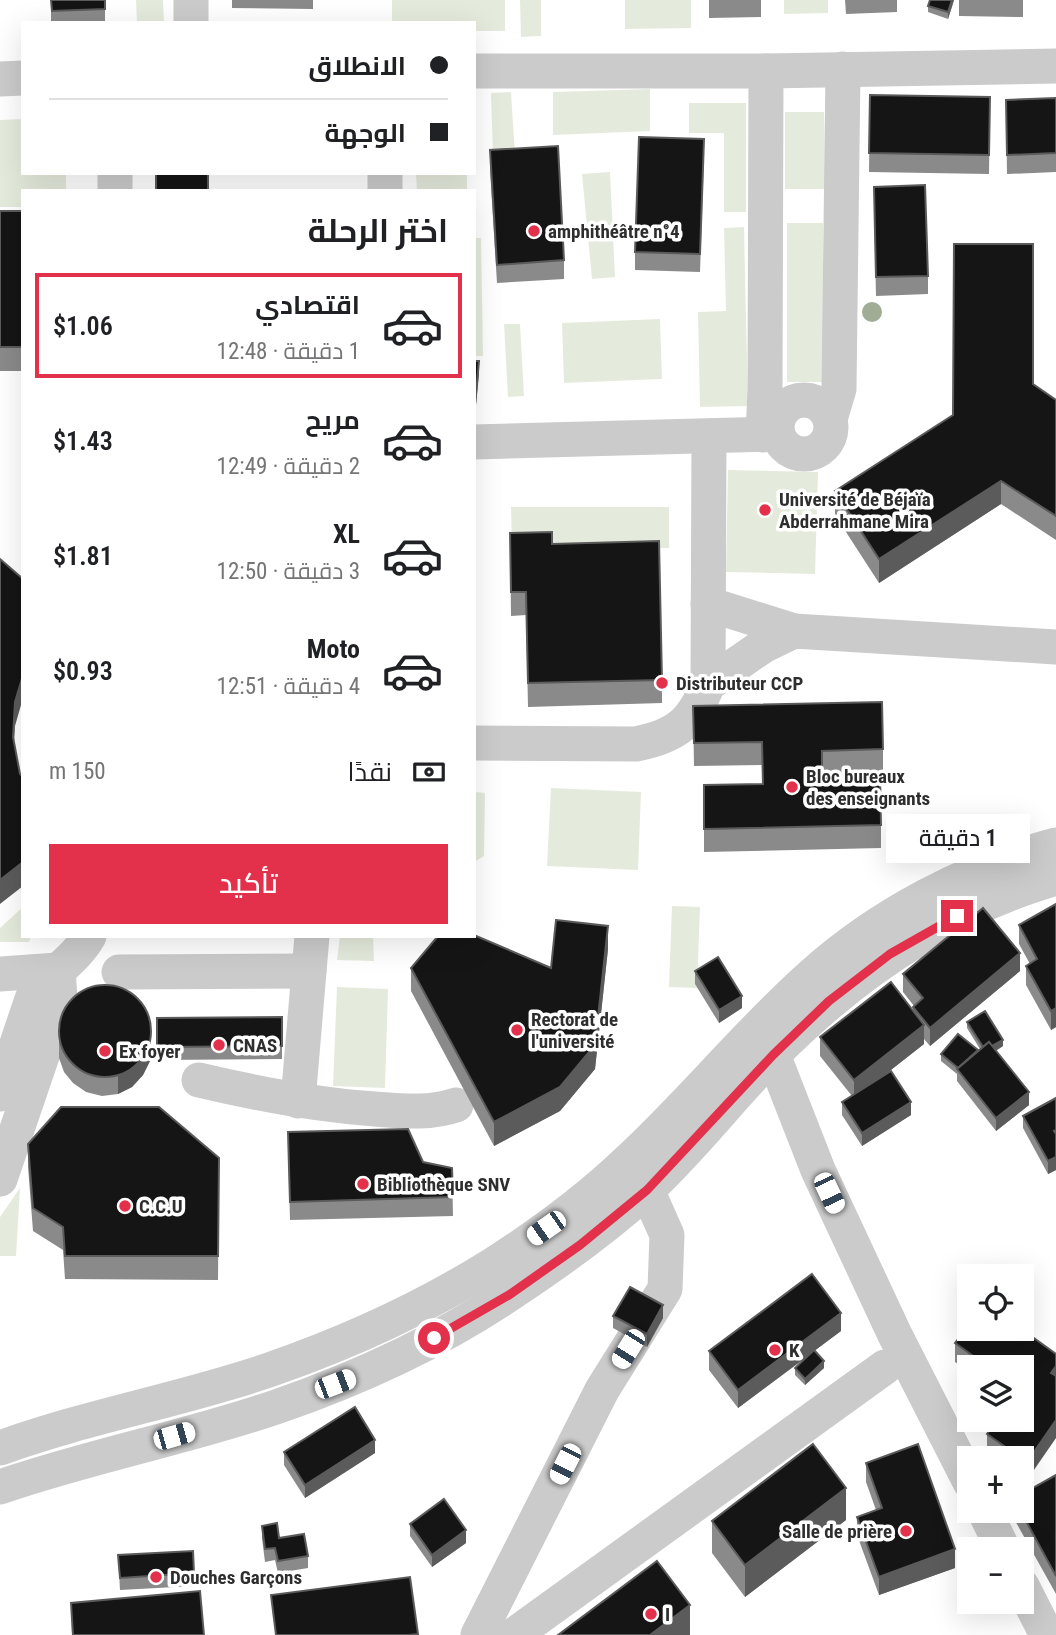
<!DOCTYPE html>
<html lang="ar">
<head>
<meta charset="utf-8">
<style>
	:root { --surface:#fff; --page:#f2f2f2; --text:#202124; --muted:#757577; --line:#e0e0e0; --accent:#e3314c }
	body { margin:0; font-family:"Roboto Condensed",Cairo,sans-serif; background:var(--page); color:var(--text); direction:rtl; height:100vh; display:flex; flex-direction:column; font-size:26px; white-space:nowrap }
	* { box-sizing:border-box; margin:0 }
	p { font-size:23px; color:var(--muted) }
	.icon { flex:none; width:38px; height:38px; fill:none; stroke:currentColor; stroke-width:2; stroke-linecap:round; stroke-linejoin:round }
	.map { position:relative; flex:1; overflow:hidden; direction:ltr }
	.drawer { position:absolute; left:21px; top:189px; width:455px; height:749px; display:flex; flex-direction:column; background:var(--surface); border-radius:0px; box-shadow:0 7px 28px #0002; direction:rtl }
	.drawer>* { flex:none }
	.guide { position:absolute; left:21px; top:21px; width:455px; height:154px; border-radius:0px; box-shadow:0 7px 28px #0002; direction:rtl; display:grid; align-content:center; height:154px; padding:0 28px; background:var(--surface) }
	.controls { position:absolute; left:957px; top:1264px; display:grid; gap:14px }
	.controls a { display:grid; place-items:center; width:77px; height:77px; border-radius:0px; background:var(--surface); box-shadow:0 7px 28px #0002; font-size:35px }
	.end { position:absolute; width:32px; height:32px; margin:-16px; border:9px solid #e3314c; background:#fff; box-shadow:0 0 0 4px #fff }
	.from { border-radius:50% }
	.bubble { position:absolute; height:49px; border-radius:0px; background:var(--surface); box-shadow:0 7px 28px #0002; font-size:23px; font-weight:600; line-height:49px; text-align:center; direction:rtl }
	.car { position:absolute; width:21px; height:42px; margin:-21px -10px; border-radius:9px; box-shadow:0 0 5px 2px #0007; background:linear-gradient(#fff 24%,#345 0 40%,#fff 0 76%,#345 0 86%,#fff 0) }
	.guide b { display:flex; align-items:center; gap:24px; height:66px; font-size:26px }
	.guide b+b { border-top:2px solid var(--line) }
	.guide i { width:18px; height:18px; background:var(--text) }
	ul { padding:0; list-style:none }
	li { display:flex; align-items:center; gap:21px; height:105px; margin:0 14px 10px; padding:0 14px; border:4px solid transparent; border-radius:0px }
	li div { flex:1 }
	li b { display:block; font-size:26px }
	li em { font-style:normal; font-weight:600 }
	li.active { border-color:var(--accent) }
	li>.icon { width:63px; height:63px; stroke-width:1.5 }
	h2 { padding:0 28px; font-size:32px; line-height:84px }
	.pay { display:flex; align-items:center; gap:18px; height:77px; padding:0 28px; font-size:26px }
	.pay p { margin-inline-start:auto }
	.button { display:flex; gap:14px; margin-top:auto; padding:14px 28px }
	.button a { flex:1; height:80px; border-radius:0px; background:var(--accent); color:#fff; font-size:28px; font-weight:600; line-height:80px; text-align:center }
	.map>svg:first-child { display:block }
	.green { fill:#e5ebdc }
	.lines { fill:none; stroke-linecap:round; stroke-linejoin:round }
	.minor { stroke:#cbcbcb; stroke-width:35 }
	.tree { fill:#a1ac94 }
	.wall { fill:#8a8a8a }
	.shaded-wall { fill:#5b5b5b }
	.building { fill:#151515; stroke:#5b5b5b; stroke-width:2 }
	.route { stroke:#e3314c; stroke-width:9 }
	.poi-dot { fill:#e3314c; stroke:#fff; stroke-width:2.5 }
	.labels { text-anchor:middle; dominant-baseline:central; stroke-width:7; stroke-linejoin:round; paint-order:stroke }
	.poi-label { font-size:19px; font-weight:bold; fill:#2e2e2e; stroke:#fff; text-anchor:start }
</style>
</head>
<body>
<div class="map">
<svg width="1056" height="1635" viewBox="0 0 1056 1635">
	<rect width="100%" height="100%" fill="#fff"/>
	<g class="green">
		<polygon points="136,0 163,0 164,23 137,23"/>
		<polygon points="392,0 505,0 505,31 474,31 474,23 392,23"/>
		<polygon points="520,0 541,0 541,36 521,37"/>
		<polygon points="625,0 691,0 691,28 625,29"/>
		<polygon points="784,0 828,0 828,13 784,14"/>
		<polygon points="650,89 650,131 553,135 553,92"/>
		<polygon points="511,92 515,155 493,155 491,93"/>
		<polygon points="689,103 746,103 746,212 724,212 724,133 689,133"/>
		<polygon points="785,112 824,112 825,189 785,189"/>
		<polygon points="23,119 23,173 66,173 66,191 23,191 23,207 0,207 0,120"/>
		<polygon points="610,172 615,277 592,279 582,174"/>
		<polygon points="416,173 467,173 467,191 417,191"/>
		<rect x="787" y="223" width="36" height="159"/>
		<polygon points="744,227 748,406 700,407 698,312 726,311 724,228"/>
		<polygon points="474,238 481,238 483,356 474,356"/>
		<polygon points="660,319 662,379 564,383 562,323"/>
		<polygon points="504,324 520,324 524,396 508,397"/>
		<polygon points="728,470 818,472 815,574 726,572"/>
		<polygon points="511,507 669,507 669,548 512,548"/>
		<polygon points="551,788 641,792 638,870 547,866"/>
		<polygon points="474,792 485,793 484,856 474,862"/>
		<polygon points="672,906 700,907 697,988 669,987"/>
		<polygon points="23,907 23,936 31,936 29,942 0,942 0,928"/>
		<polygon points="340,936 373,936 374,961 337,960"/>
		<polygon points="337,987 388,989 385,1088 333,1086"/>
		<polygon points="20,1188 16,1256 0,1256 0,1217"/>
	</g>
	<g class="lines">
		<g class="minor">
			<polyline points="191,0 191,23"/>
			<polyline points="474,71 766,71 1056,66"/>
			<polyline points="0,79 23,78"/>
			<polyline points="115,191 115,173"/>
			<polyline points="385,191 385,173"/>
			<circle cx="804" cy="427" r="27"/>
			<polyline points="830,419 839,389 843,69"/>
			<polyline points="763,435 765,390 766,71"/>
			<polyline points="474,442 777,434"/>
			<polyline points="708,604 794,631"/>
			<polyline points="708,684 763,646 794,631 1056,647"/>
			<path d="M474 743 636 744C677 736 693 722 708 684L709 436"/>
			<polyline points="119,972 309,971"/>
			<polyline points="0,974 58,970"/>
			<polyline points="773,1055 818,1170 895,1335 970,1482"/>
			<path d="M199 1080C258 1094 315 1105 375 1109 402 1111 430 1114 456 1105"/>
			<path d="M0 1094 32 999C48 975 75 961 89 936"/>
			<polyline points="298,1101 312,936"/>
			<polyline points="0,1179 58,1009 60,997 58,970"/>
			<path d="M0 1448C88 1416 181 1400 269 1370 347 1343 424 1308 494 1264 541 1234 587 1200 627 1162 691 1103 746 1034 811 976 880 914 967 869 1056 845"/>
			<path d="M0 1487C90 1456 185 1438 276 1407 357 1379 440 1341 511 1293 558 1262 604 1229 646 1191 691 1150 730 1098 773 1055 853 974 946 910 1056 878"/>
			<polyline points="984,1510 1003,1549"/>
			<polyline points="1022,1586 1047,1635"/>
			<polyline points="478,1635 602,1390 665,1289 667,1235 647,1190 635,1173"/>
			<polyline points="514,1635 885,1367"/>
		</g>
	</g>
	<circle class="tree" cx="872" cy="312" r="10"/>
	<g class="wall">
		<rect x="51" y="0" width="54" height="23"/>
		<polygon points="232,0 313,0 313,9 232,8"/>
		<polygon points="709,0 761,0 761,17 709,18"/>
		<polygon points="845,0 897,0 897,12 846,14"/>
		<polygon points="954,0 948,19 928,12 928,6"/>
		<polygon points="959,0 1023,0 1023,17 959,16"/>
		<polygon points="870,95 990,97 989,174 869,172"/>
		<polygon points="1056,98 1056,172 1007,174 1006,100"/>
		<polygon points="490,150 564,260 564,279 497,283 490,169"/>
		<polygon points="704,157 700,272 635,270 635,252"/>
		<polygon points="874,205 928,276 928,294 876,296"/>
		<rect x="0" y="211" width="23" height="160"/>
		<polygon points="1033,384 1056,400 1056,540 1001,504 879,583 835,515 835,491"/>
		<polygon points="510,533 552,544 662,680 662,703 528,707 526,615 511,616"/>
		<polygon points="693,706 883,749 883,773 822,774 822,777 881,825 881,848 704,852 704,785 762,784 762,765 694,766"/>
		<polygon points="1056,904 1056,1027 1051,1030 1026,985 1026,966 1030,964 1019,944 1019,925"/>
		<polygon points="608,949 595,1069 560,1111 494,1146 411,991 411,968 551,968"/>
		<polygon points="695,971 742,1008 719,1023 695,984"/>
		<polygon points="1020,971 930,1046 924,1039 924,1044 883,1076 911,1115 862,1146 842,1115 842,1102 852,1096 820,1056 820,1037 913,1011 913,1007 914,1006 903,992 903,974"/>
		<polygon points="282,1017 282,1059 157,1060 157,1018"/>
		<polygon points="967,1022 1003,1046 996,1051 1029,1105 996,1131 957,1081 957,1074 941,1061 941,1054 978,1051 980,1049 967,1028"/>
		<polygon points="59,1025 151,1045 150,1061 143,1075 132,1087 118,1094 102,1096 86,1092 73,1083 64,1072 59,1058"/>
		<polygon points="1056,1098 1056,1170 1048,1174 1023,1128 1023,1116"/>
		<polygon points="28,1144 219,1158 218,1280 65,1279 63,1250 33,1231 28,1167"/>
		<polygon points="288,1150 423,1162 452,1168 453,1216 290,1220"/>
		<polygon points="613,1316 663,1318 647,1347 613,1328"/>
		<polygon points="841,1331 814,1351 824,1368 805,1385 795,1375 795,1368 808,1356 738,1408 709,1370 709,1351"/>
		<polygon points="955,1343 1056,1354 1027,1480 1022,1477 1022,1458 995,1458 987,1452 987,1434 997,1420 996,1419 1022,1419 1022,1367 970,1367 970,1372 955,1362"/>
		<polygon points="284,1452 375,1453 305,1498 284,1465"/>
		<polygon points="866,1463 955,1568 879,1595 857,1535 857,1517 876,1510 866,1482"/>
		<polygon points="1056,1475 1056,1594 1013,1517 1013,1510 1022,1510"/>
		<polygon points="846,1520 745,1597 712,1553 712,1521"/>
		<polygon points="410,1524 466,1543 432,1567 410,1536"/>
		<polygon points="262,1526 308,1556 308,1568 278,1573 275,1560 265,1562 262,1538"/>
		<polygon points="118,1555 194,1573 194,1586 120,1590"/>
		<polygon points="71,1603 204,1635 72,1635"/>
	</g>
	<g class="shaded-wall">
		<polygon points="952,0 954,0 948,19 948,12"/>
		<polygon points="479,361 479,374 475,416 475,404"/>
		<polygon points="1001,481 1001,504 879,583 879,559"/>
		<polygon points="23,675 23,698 15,726 13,761 15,702"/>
		<polygon points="23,862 23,886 0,904 0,880"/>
		<polygon points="608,926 608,949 595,1069 560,1111 494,1146 494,1122"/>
		<polygon points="1020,953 1020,971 930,1046 930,1028"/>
		<polygon points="742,996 742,1008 719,1023 719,1010"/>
		<polygon points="1056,1008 1056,1027 1051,1030 1051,1011"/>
		<polygon points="924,1025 924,1044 854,1099 854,1080"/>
		<polygon points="151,1026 150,1061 143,1075 132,1087 118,1094 118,1076"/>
		<polygon points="1003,1040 1003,1046 985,1057 985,1051"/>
		<polygon points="1029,1092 1029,1105 996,1131 996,1118"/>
		<polygon points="911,1102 911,1115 862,1146 862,1133"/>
		<polygon points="1056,1157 1056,1170 1048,1174 1048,1161"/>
		<polygon points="663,1305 663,1318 647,1347 647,1334"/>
		<polygon points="841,1313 841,1331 738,1408 738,1390"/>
		<polygon points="824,1361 824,1368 805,1385 805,1379"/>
		<polygon points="1056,1366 1056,1384 1051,1373"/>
		<polygon points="1056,1420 1056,1438 1027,1480 1027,1462"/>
		<polygon points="375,1440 375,1453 305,1498 305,1485"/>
		<polygon points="846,1488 846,1520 745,1597 745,1565"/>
		<polygon points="466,1530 466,1543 432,1567 432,1555"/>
		<polygon points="955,1549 955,1568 879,1595 879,1577"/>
		<polygon points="690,1605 690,1635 650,1635"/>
	</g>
	<g class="building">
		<polygon points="51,0 105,0 105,9 52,11"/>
		<polygon points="930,0 952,0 948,12 928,6"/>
		<polygon points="870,95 990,97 989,155 869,153"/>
		<polygon points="1056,98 1056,153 1007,155 1006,100"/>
		<polygon points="639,137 704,139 700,254 635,252"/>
		<polygon points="558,146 564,260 497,265 490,150"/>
		<rect x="156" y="173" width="52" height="18"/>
		<polygon points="925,185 928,276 876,277 874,187"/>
		<rect x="0" y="211" width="23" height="136"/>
		<polygon points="954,244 1033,244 1033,384 1056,400 1056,516 1001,481 879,559 835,491 953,415"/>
		<polygon points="474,361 479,361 475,404 474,404"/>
		<polygon points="552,532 552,544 659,541 662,680 528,683 526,592 511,592 510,533"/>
		<polygon points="0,559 23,579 23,675 15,702 13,737 20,774 23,777 23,862 0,880"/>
		<polygon points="882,702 883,749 822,751 822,777 880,776 881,825 704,829 704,785 763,784 762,742 694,743 693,706"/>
		<polygon points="1056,904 1056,1008 1051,1011 1026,966 1037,959 1019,925"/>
		<polygon points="983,908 1020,953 930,1028 913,1007 923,998 903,974"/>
		<polygon points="556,920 608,926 595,1045 560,1087 494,1122 411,968 438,936 474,936 474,935 551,968"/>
		<polygon points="718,957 742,996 719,1010 695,971"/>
		<polygon points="891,982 924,1025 854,1080 820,1037"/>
		<circle cx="105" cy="1031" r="46"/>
		<polygon points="985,1011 1003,1040 992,1046 989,1042 983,1047 967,1022"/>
		<polygon points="282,1017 282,1046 157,1047 157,1018"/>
		<polygon points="958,1034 978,1050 958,1068 941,1054"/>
		<polygon points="989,1042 1029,1092 996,1118 957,1069"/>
		<polygon points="891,1071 911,1102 862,1133 842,1102"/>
		<polygon points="1056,1098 1056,1130 1054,1131 1056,1134 1056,1157 1048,1161 1023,1116"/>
		<polygon points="61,1107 159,1107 219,1158 218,1256 65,1256 63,1227 33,1208 28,1144"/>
		<polygon points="408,1129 423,1162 452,1168 453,1197 290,1202 288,1132"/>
		<polygon points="812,1274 841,1313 738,1390 709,1351"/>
		<polygon points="630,1287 663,1305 647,1334 613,1316"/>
		<polygon points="970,1324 970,1328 1020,1328 1056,1354 1056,1366 1051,1373 1056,1376 1056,1420 1027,1462 987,1434 997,1419 1022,1419 1022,1367 989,1367 955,1343"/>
		<polygon points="814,1350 824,1361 805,1379 795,1368"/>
		<polygon points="355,1407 375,1440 305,1485 284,1452"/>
		<polygon points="813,1444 846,1488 745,1565 712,1521"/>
		<polygon points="918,1444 955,1549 879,1577 857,1517 882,1508 866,1463"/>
		<polygon points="1056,1475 1056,1576 1020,1510 1022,1510 1022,1494"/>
		<polygon points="444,1499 466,1530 432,1555 410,1524"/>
		<polygon points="277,1523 279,1538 304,1534 308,1556 278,1561 275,1548 265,1549 262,1526"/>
		<polygon points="193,1551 194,1573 120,1578 118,1555"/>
		<polygon points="657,1561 690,1605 650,1635 558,1635"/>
		<polygon points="410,1577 418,1634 409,1635 276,1635 271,1595"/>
		<polygon points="200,1591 204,1635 73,1635 71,1603"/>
	</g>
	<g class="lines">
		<polyline class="route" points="434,1338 509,1295 580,1245 647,1190 773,1055 829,1001 890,954 957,916"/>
	</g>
	<g class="poi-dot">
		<circle cx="534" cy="231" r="7"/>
		<circle cx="765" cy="510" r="7"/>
		<circle cx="662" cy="683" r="7"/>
		<circle cx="792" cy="787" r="7"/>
		<circle cx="517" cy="1030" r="7"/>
		<circle cx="219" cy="1045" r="7"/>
		<circle cx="105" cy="1051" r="7"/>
		<circle cx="363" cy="1184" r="7"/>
		<circle cx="125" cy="1206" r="7"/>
		<circle cx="775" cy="1350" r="7"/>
		<circle cx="906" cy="1531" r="7"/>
		<circle cx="156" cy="1577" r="7"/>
		<circle cx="651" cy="1614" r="7"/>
	</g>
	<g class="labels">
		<g class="poi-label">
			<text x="548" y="231">amphithéâtre n°4</text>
			<text x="779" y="499">Université de Béjaïa<tspan x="779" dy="22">Abderrahmane Mira</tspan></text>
			<text x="676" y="683">Distributeur CCP</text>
			<text x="806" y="776">Bloc bureaux<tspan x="806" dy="22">des enseignants</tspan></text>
			<text x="531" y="1019">Rectorat de<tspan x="531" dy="22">l'université</tspan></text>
			<text x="233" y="1045">CNAS</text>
			<text x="119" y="1051">Ex foyer</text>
			<text x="377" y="1184">Bibliothèque SNV</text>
			<text x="139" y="1206">C.C.U</text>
			<text x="789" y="1350">K</text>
			<text x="892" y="1531" text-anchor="end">Salle de prière</text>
			<text x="170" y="1577">Douches Garçons</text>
			<text x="665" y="1614">I</text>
		</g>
	</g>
</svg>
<div class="controls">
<a><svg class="icon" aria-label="locate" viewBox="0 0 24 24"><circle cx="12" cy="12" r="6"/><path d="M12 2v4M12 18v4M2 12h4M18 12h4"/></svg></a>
<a><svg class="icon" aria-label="layers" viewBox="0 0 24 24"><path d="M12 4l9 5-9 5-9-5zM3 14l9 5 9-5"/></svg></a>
<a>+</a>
<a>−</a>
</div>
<i class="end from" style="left:434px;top:1338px"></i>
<i class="end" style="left:957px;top:916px"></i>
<div class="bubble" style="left:886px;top:814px;width:144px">1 دقيقة</div>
<i class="car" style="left:829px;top:1193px;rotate:155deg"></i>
<i class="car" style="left:546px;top:1228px;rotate:235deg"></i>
<i class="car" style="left:628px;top:1349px;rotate:212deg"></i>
<i class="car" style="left:335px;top:1384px;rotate:69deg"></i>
<i class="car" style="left:174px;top:1436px;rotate:74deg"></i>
<i class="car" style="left:565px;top:1464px;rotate:207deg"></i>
<div class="guide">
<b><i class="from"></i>الانطلاق</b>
<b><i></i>الوجهة</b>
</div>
<section class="drawer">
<h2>اختر الرحلة</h2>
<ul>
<li class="active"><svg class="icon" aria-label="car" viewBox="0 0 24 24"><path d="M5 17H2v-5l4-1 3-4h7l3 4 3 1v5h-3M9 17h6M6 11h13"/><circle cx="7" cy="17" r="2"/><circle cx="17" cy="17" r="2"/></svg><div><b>اقتصادي</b><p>1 دقيقة · 12:48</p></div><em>$1.06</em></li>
<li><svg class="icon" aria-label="car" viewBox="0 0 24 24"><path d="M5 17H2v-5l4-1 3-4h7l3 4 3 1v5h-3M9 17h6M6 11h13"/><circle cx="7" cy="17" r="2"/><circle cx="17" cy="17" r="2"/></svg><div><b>مريح</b><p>2 دقيقة · 12:49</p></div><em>$1.43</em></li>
<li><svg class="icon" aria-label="car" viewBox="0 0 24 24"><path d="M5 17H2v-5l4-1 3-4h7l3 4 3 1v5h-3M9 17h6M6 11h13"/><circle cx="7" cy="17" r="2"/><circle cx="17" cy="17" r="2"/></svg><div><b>XL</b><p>3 دقيقة · 12:50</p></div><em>$1.81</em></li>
<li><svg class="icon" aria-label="car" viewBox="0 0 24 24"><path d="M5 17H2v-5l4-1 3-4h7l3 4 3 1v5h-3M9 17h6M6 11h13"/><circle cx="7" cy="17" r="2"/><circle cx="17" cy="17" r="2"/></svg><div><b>Moto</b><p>4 دقيقة · 12:51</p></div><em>$0.93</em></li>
</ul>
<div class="pay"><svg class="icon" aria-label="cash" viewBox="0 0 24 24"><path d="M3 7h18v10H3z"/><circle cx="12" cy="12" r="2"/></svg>نقدًا<p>150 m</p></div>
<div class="button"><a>تأكيد</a></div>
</section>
</div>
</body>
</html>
